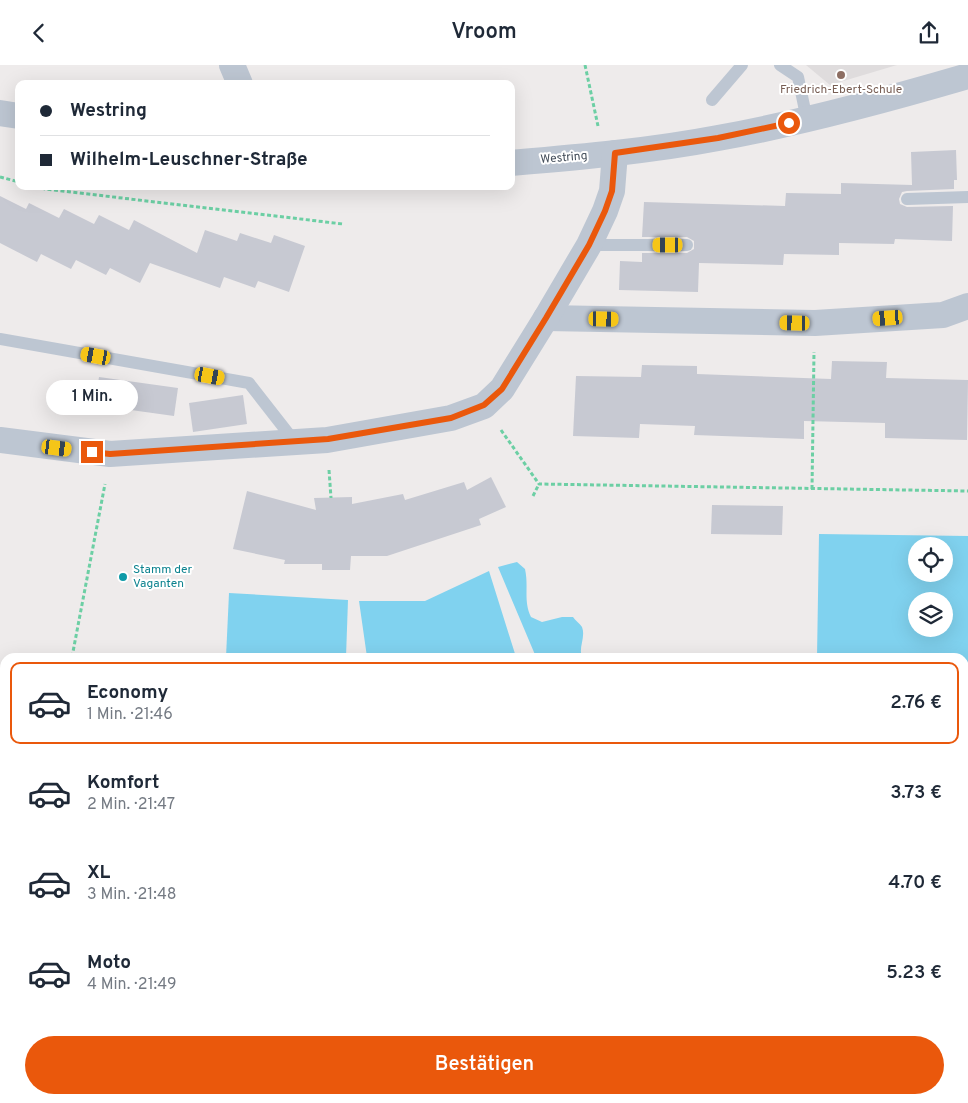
<!DOCTYPE html>
<html lang="de">
<head>
<meta charset="utf-8">
<style>
	:root { --surface:#fff; --page:#f2f2f3; --text:#1f2937; --muted:#747a83; --line:#e0e1e3; --accent:#ea580c }
	body { margin:0; font-family:Overpass,sans-serif; background:var(--page); color:var(--text); height:100vh; display:flex; flex-direction:column; font-size:19px; white-space:nowrap }
	* { box-sizing:border-box; margin:0 }
	p { font-size:16px; color:var(--muted) }
	.icon { flex:none; width:28px; height:28px; fill:none; stroke:currentColor; stroke-width:2; stroke-linecap:round; stroke-linejoin:round }
	.map { position:relative; flex:1; overflow:hidden }
	.details { position:absolute; left:0px; top:588px; width:969px; height:451px; display:flex; flex-direction:column; background:var(--surface); border-radius:15px 15px 0 0; box-shadow:0 5px 20px #0002 }
	.details>* { flex:none }
	.hud { position:absolute; left:15px; top:15px; width:500px; height:110px; border-radius:10px; box-shadow:0 5px 20px #0002; display:grid; align-content:center; height:110px; padding:0 25px; background:var(--surface) }
	.buttons { position:absolute; left:908px; top:472px; display:grid; gap:10px }
	.buttons a { display:grid; place-items:center; width:45px; height:45px; border-radius:50%; background:var(--surface); box-shadow:0 5px 20px #0002; font-size:25px }
	.end { position:absolute; width:22px; height:22px; margin:-11px; border:6px solid #ea580c; background:#fff; box-shadow:0 0 0 2px #fff }
	.from { border-radius:50% }
	.bubble { position:absolute; height:35px; border-radius:18px; background:var(--surface); box-shadow:0 5px 20px #0002; font-size:16px; font-weight:600; line-height:35px; text-align:center }
	.car { position:absolute; width:15px; height:30px; margin:-15px -8px; border-radius:6px; box-shadow:0 0 4px 1px #0007; background:linear-gradient(#f5c518 24%,#345 0 40%,#f5c518 0 76%,#345 0 86%,#f5c518 0) }
	.hud b { display:flex; align-items:center; gap:18px; height:48px; font-size:19px }
	.hud b+b { border-top:1px solid var(--line) }
	.hud i { width:12px; height:12px; background:var(--text) }
	ul { padding:9px 0 0; list-style:none }
	li { display:flex; align-items:center; gap:15px; height:82px; margin:0 10px 8px; padding:0 15px; border:2px solid transparent; border-radius:10px }
	li div { flex:1 }
	li b { display:block; font-size:19px }
	li em { font-style:normal; font-weight:600 }
	li.on { border-color:var(--accent) }
	li>.icon { width:45px; height:45px; stroke-width:1.5 }
	.button { display:flex; gap:10px; margin-top:auto; padding:10px 25px }
	.button a { flex:1; height:58px; border-radius:30px; background:var(--accent); color:#fff; font-size:20px; font-weight:600; line-height:58px; text-align:center }
	header { display:flex; justify-content:space-between; align-items:center; height:65px; padding:0 25px; background:var(--surface); font-size:22px; font-weight:600 }
	.map>svg:first-child { display:block }
	.education { fill:#dfdcdd }
	.green { fill:#b5f0cf }
	.water { fill:#80d2ef; fill-rule:evenodd }
	.lines { fill:none; stroke-linecap:round; stroke-linejoin:round }
	.stream { stroke:#80d2ef; stroke-width:10 }
	.building { fill:#c7c9d2 }
	.path { stroke:#6ccfa4; stroke-width:3; stroke-dasharray:4 2.5; stroke-linecap:butt }
	.lane { stroke:#bdc6d2; stroke-width:12 }
	.street { stroke:#bdc6d2; stroke-width:26 }
	.route { stroke:#ea580c; stroke-width:6 }
	.education-dot { fill:#8d6e63; stroke:#fff; stroke-width:2 }
	.culture-dot { fill:#0f9aa8; stroke:#fff; stroke-width:2 }
	.labels { text-anchor:middle; dominant-baseline:central; stroke-width:4; stroke-linejoin:round; paint-order:stroke }
	.education-label { font-size:12px; fill:#785e54; stroke:#fff }
	.street-label { font-size:12px; fill:#434d59; stroke:#fff }
	.culture-label { font-size:12px; fill:#0d838f; stroke:#fff; text-anchor:start }
</style>
</head>
<body>
<header><svg class="icon" aria-label="back" viewBox="0 0 24 24"><path d="M15 5l-7 7 7 7"/></svg>Vroom<svg class="icon" aria-label="share" viewBox="0 0 24 24"><path d="M12 15V3M7 8l5-5 5 5M5 13v7h14v-7"/></svg></header>
<div class="map">
<svg width="968" height="1038" viewBox="0 0 968 1038">
	<rect width="100%" height="100%" fill="#eeebeb"/>
	<polygon class="education" points="806,0 897,0 830,20"/>
	<g class="green">
		<polygon points="5,823 5,1015 0,1014 0,826"/>
		<rect x="964" y="909" width="4" height="108"/>
	</g>
	<g class="water">
		<path d="M819 469 968 471V614H964V592H817ZM944 481V509H916V481ZM916 536H944V564H916Z"/>
		<path d="M517 497 525 504C529 522 523 535 531 552L542 557 562 552H573C575 555 580 559 582 562 586 572 578 583 582 592H536L498 502Z"/>
		<polygon points="489,506 516,592 367,592 359,536 425,536"/>
		<polygon points="229,528 348,535 346,592 226,592"/>
	</g>
	<g class="lines">
		<g class="stream">
			<polyline points="0,890 5,888"/>
			<polyline points="964,950 968,948"/>
		</g>
	</g>
	<g class="building">
		<polygon points="956,85 957,115 954,115 954,124 907,126 902,127 899,134 900,139 907,142 953,141 952,176 895,174 894,179 839,178 839,190 784,189 783,200 699,198 698,227 619,225 620,196 642,197 642,188 687,188 694,184 694,176 687,172 642,172 644,137 785,141 786,128 841,129 841,118 912,120 911,87"/>
		<polygon points="0,131 26,144 29,138 59,153 64,144 94,159 99,150 129,165 134,155 197,188 205,165 237,176 240,168 271,178 274,170 305,181 289,227 258,216 255,223 224,212 220,223 150,198 140,218 110,203 106,210 76,195 71,204 41,189 37,197 0,178"/>
		<polygon points="832,296 887,297 886,313 968,315 967,375 885,373 885,358 804,356 804,374 694,370 695,361 640,359 639,373 573,371 576,311 641,312 642,300 697,301 697,309 831,314"/>
		<polygon points="99,312 178,323 174,351 95,340"/>
		<polygon points="243,330 247,359 193,367 189,338"/>
		<polygon points="491,412 506,442 479,454 481,460 387,491 351,491 350,505 322,505 322,499 284,499 285,495 233,484 247,426 316,445 314,433 352,432 352,439 403,429 405,435 464,417 467,425"/>
		<polygon points="712,440 783,441 782,470 711,469"/>
	</g>
	<g class="lines">
		<g class="path">
			<polyline points="585,0 598,61"/>
			<polyline points="0,112 19,117"/>
			<polyline points="35,121 45,124 343,159"/>
			<polyline points="501,365 539,419 968,426"/>
			<polyline points="329,405 331,433"/>
			<polyline points="812,424 814,287"/>
			<polyline points="533,431 539,419"/>
			<polyline points="72,592 105,419"/>
			<polyline points="0,823 5,815"/>
			<polyline points="0,1033 5,1033"/>
			<polyline points="51,1034 159,1036 192,1038"/>
		</g>
		<g class="lane">
			<polyline points="780,0 798,12 807,55"/>
			<polyline points="712,35 742,0"/>
			<polyline points="907,134 968,132"/>
			<polyline points="589,180 687,180"/>
			<polyline points="0,274 249,318 295,377"/>
		</g>
		<g class="street">
			<polyline points="232,0 240,19"/>
			<polyline points="0,48 19,51"/>
			<path d="M511 98C580 92 650 86 718 73 802 58 886 35 968 11"/>
			<polyline points="546,253 815,258 943,250 968,241"/>
			<polyline points="0,375 110,389 327,375 451,353 484,341 502,324 546,253 589,180 605,146 612,126 615,88"/>
		</g>
	</g>
	<g class="lines">
		<polyline class="route" points="92,387 110,389 328,374 451,353 484,340 502,324 546,253 589,180 605,146 612,126 615,88 718,73 789,58"/>
	</g>
	<circle class="education-dot" cx="841" cy="10" r="5"/>
	<circle class="culture-dot" cx="123" cy="512" r="5"/>
	<g class="labels">
		<g class="education-label">
			<text x="841" y="25">Friedrich-Ebert-Schule</text>
		</g>
		<g class="street-label">
			<text transform="translate(564 93) rotate(-5)">Westring</text>
		</g>
		<g class="culture-label">
			<text x="133" y="505">Stamm der<tspan x="133" dy="14">Vaganten</tspan></text>
		</g>
	</g>
</svg>
<div class="buttons">
<a><svg class="icon" aria-label="locate" viewBox="0 0 24 24"><circle cx="12" cy="12" r="6"/><path d="M12 2v4M12 18v4M2 12h4M18 12h4"/></svg></a>
<a><svg class="icon" aria-label="layers" viewBox="0 0 24 24"><path d="M12 4l9 5-9 5-9-5zM3 14l9 5 9-5"/></svg></a>
</div>
<i class="end from" style="left:789px;top:58px"></i>
<i class="end" style="left:92px;top:387px"></i>
<div class="bubble" style="left:46px;top:315px;width:92px">1 Min.</div>
<i class="car" style="left:668px;top:180px;rotate:270deg"></i>
<i class="car" style="left:888px;top:253px;rotate:266deg"></i>
<i class="car" style="left:604px;top:254px;rotate:91deg"></i>
<i class="car" style="left:795px;top:258px;rotate:271deg"></i>
<i class="car" style="left:96px;top:291px;rotate:280deg"></i>
<i class="car" style="left:210px;top:311px;rotate:100deg"></i>
<i class="car" style="left:57px;top:383px;rotate:97deg"></i>
<div class="hud">
<b><i class="from"></i>Westring</b>
<b><i></i>Wilhelm-Leuschner-Straße</b>
</div>
<section class="details">
<ul>
<li class="on"><svg class="icon" aria-label="car" viewBox="0 0 24 24"><path d="M5 17H2v-5l4-1 3-4h7l3 4 3 1v5h-3M9 17h6M6 11h13"/><circle cx="7" cy="17" r="2"/><circle cx="17" cy="17" r="2"/></svg><div><b>Economy</b><p>1 Min. · 21:46</p></div><em>2.76 €</em></li>
<li><svg class="icon" aria-label="car" viewBox="0 0 24 24"><path d="M5 17H2v-5l4-1 3-4h7l3 4 3 1v5h-3M9 17h6M6 11h13"/><circle cx="7" cy="17" r="2"/><circle cx="17" cy="17" r="2"/></svg><div><b>Komfort</b><p>2 Min. · 21:47</p></div><em>3.73 €</em></li>
<li><svg class="icon" aria-label="car" viewBox="0 0 24 24"><path d="M5 17H2v-5l4-1 3-4h7l3 4 3 1v5h-3M9 17h6M6 11h13"/><circle cx="7" cy="17" r="2"/><circle cx="17" cy="17" r="2"/></svg><div><b>XL</b><p>3 Min. · 21:48</p></div><em>4.70 €</em></li>
<li><svg class="icon" aria-label="car" viewBox="0 0 24 24"><path d="M5 17H2v-5l4-1 3-4h7l3 4 3 1v5h-3M9 17h6M6 11h13"/><circle cx="7" cy="17" r="2"/><circle cx="17" cy="17" r="2"/></svg><div><b>Moto</b><p>4 Min. · 21:49</p></div><em>5.23 €</em></li>
</ul>
<div class="button"><a>Bestätigen</a></div>
</section>
</div>
</body>
</html>
